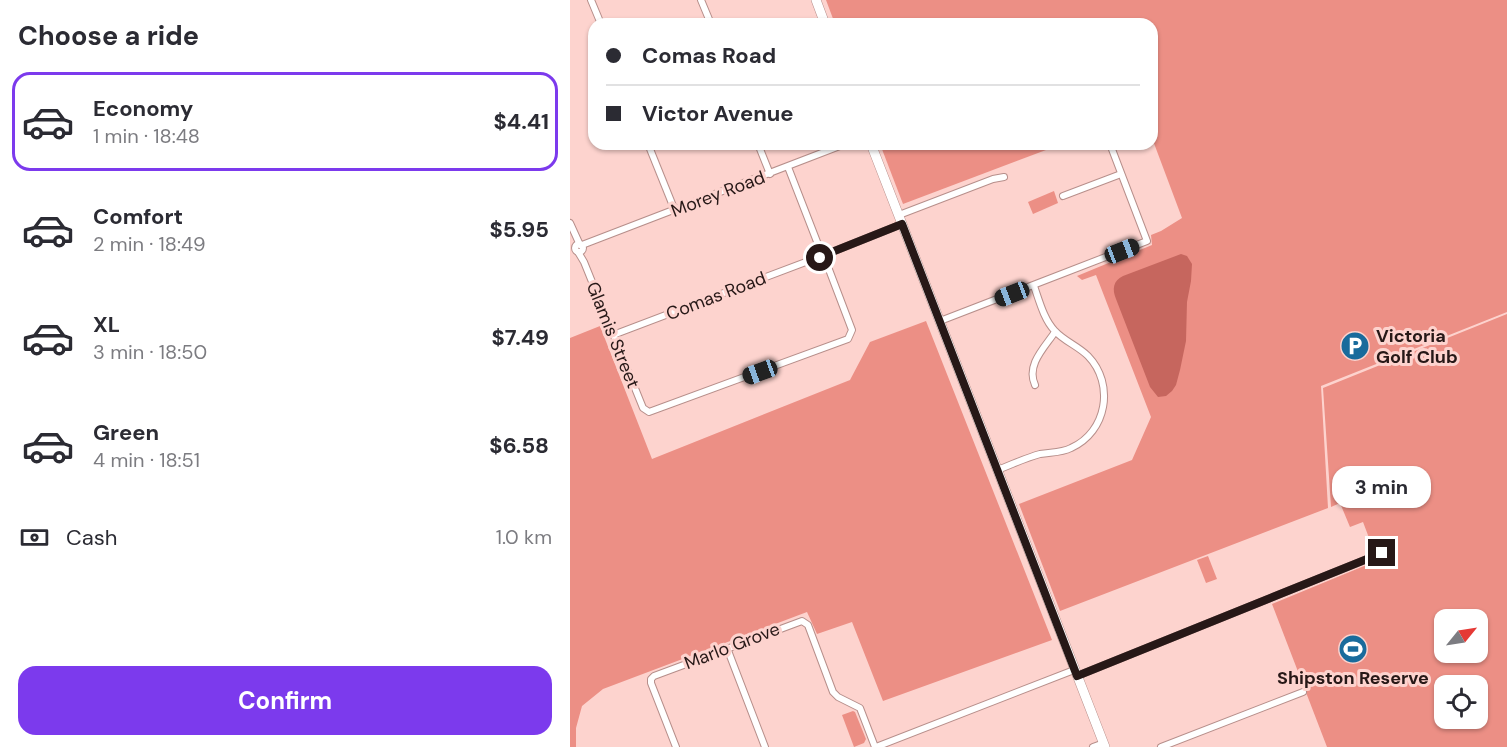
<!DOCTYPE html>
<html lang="en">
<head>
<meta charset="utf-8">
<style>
	:root { --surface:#fff; --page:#f2f2f3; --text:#2b2b33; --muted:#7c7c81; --line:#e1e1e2; --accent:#7c3aed }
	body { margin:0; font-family:"DM Sans",sans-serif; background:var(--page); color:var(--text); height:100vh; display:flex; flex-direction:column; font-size:22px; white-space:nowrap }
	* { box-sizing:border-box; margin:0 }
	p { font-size:20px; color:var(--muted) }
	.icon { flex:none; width:33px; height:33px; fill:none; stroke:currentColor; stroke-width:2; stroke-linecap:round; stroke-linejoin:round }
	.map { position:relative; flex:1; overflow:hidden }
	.drawer { display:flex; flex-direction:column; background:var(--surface); width:570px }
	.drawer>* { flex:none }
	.guide { position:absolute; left:18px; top:18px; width:570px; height:132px; border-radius:18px; box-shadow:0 2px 4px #0004; display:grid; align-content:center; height:132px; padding:0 18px; background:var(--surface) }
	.needle { width:39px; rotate:60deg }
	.controls { position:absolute; left:864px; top:609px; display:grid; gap:12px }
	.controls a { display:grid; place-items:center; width:54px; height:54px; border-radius:12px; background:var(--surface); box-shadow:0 2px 4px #0004; font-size:30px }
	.end { position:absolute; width:27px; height:27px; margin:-14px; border:8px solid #271817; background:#fff; box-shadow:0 0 0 3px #fff }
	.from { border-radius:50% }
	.bubble { position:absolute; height:42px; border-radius:18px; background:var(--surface); box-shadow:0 2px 4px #0004; font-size:20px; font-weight:700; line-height:42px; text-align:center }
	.car { position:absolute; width:18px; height:36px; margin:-18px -9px; border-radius:8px; box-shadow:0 0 4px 2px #0007; background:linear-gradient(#222 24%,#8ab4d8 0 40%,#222 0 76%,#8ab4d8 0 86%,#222 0) }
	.guide b { display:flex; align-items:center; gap:21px; height:57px; font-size:22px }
	.guide b+b { border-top:2px solid var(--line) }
	.guide i { width:15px; height:15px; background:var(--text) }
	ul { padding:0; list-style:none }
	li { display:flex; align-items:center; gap:18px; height:99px; margin:0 12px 9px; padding:0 6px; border:3px solid transparent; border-radius:18px }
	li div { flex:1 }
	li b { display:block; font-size:22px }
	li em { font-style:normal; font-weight:700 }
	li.selected { border-color:var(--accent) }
	li>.icon { width:54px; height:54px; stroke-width:1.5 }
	h2 { padding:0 18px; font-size:27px; line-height:72px }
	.pay { display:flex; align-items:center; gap:15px; height:66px; padding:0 18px; font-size:22px }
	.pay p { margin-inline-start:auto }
	.cta { display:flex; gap:12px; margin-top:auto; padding:12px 18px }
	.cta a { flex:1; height:69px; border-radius:18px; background:var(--accent); color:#fff; font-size:24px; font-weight:700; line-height:69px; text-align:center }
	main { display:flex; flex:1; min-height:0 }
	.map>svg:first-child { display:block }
	.green { fill:#ec8f85; fill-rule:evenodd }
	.water { fill:#c6665e }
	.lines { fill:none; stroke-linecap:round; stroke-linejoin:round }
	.street-casing { stroke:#b78f8b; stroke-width:8 }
	.secondary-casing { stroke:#b78f8b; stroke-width:10 }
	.street { stroke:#fff; stroke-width:6 }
	.secondary { stroke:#fff; stroke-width:9 }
	.route { stroke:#271817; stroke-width:8 }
	.labels { text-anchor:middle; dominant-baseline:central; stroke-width:6; stroke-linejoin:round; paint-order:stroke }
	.street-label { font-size:18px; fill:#271817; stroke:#fdd3ce }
	.poi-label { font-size:18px; font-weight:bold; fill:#271817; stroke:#fdd3ce; text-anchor:start }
</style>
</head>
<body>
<main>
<section class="drawer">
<h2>Choose a ride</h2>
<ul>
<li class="selected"><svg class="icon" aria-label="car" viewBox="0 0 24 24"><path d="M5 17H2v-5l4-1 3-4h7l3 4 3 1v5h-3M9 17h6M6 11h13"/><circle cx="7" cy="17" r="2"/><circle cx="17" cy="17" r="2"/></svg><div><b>Economy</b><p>1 min · 18:48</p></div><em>$4.41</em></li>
<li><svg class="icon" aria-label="car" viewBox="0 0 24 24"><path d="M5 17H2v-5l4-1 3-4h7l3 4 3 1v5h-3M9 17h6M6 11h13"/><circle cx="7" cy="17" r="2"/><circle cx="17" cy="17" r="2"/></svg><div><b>Comfort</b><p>2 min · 18:49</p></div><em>$5.95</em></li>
<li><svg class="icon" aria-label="car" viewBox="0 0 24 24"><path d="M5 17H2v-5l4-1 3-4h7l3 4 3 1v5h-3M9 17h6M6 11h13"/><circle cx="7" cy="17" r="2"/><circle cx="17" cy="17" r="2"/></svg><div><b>XL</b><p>3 min · 18:50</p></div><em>$7.49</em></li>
<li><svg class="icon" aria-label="car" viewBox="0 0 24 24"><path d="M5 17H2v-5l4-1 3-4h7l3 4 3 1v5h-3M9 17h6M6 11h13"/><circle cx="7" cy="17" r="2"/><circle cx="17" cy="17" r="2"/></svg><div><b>Green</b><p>4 min · 18:51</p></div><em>$6.58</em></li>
</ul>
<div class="pay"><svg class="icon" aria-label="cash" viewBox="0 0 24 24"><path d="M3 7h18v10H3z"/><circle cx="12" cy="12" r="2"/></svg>Cash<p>1.0 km</p></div>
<div class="cta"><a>Confirm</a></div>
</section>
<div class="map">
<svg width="937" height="747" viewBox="0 0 937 747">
	<rect width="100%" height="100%" fill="#fdd3ce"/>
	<g class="green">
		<polygon points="256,0 937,0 937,312 751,386 758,508 490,611 449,504 562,460 581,417 526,275 512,280 507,276 582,245 581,235 591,231 612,218 582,138 582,24 265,24"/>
		<polygon points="310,144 492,144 333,204"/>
		<polygon points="484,191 488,203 463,214 458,202"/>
		<path d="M937 314V747H757L702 604 811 559 804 551 793 522 780 527 770 503 761 507 753 388ZM874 620H908V652H874ZM874 686H908V718H874Z"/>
		<polygon points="356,321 482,640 313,701 282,622 247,634 237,612 33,689 12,706 6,728 6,747 0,747 0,338 30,326 82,459 280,380 300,342"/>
		<polygon points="638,556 647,579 636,583 627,560"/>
		<polygon points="283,711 285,712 296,739 294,743 284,747 272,715"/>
	</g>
	<path class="water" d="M611 254 617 256 622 264 621 281 617 302 616 341 610 370 606 385 602 391 596 396 588 397 580 387 546 299C542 289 543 281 553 276Z"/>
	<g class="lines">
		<g class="street-casing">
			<g id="street">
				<polyline points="21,0 31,24"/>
				<polyline points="131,0 141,24"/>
				<polyline points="78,144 105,211"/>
				<polyline points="188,144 200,174"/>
				<polyline points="218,167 251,252"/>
				<polyline points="493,196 551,174"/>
				<polyline points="329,215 423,179 434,177"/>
				<polyline points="0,223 10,245"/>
				<circle cx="9" cy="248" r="4"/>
				<polyline points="12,245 275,144"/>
				<polyline points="8,252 14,262 73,408 79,412 278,339 282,330 255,259"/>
				<polyline points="257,254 332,224"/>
				<polyline points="370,321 577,241 540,144"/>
				<polyline points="43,335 249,257"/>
				<path d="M465 385C456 365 474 348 485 332"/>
				<path d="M427 470C441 465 455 458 470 454 481 452 491 453 501 448 537 432 545 384 518 356 508 346 494 341 485 331 474 320 469 300 464 286"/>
				<polyline points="157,648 195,747"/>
				<polyline points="507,676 812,553"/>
				<polyline points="106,747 81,683 81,679 84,676 232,621 238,625 263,692 268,697 290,708 305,747"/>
				<polyline points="306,747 504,670"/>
				<polyline points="523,747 534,743"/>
				<polyline points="591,747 733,692"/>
			</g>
		</g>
		<g class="secondary-casing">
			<g id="secondary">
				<polyline points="246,0 255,24"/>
				<polyline points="301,144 535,747"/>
			</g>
		</g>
		<use href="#street" class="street"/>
		<use href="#secondary" class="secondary"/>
	</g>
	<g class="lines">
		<polyline class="route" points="250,258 255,260 257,254 332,224 507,676 812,553"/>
	</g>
	<defs>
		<g id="parking-disc" transform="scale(1.5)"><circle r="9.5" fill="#196b9c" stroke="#fdd3ce"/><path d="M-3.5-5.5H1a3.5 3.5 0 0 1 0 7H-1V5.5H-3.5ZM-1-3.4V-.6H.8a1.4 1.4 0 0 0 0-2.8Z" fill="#fff"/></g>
		<g id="stadium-disc" transform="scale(1.5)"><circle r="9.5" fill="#196b9c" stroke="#fdd3ce"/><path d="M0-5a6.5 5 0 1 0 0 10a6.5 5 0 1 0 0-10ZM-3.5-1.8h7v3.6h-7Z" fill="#fff"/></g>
	</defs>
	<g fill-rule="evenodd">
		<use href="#parking-disc" x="785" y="346"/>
		<use href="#stadium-disc" x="783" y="649"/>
	</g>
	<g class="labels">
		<g class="street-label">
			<text transform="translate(148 194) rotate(-21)">Morey Road</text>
			<text transform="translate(146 296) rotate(-21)">Comas Road</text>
			<text transform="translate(43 335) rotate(68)">Glamis Street</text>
			<text transform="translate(162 646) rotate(-21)">Marlo Grove</text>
		</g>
		<g class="poi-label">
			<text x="806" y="336">Victoria<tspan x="806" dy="21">Golf Club</tspan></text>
			<text x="783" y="678" text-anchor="middle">Shipston Reserve</text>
		</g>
	</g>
</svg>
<div class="controls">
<a><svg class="needle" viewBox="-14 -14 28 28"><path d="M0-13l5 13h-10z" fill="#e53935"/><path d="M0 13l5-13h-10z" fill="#7c7c81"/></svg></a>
<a><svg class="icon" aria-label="locate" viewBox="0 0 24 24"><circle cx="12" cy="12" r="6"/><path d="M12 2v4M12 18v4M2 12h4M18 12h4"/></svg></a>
</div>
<i class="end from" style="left:250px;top:258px"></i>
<i class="end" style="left:812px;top:553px"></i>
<div class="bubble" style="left:762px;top:466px;width:99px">3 min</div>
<i class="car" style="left:552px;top:251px;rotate:69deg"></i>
<i class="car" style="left:442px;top:294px;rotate:249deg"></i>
<i class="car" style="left:190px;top:372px;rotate:250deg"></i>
<div class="guide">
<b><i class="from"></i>Comas Road</b>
<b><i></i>Victor Avenue</b>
</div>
</div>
</main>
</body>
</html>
